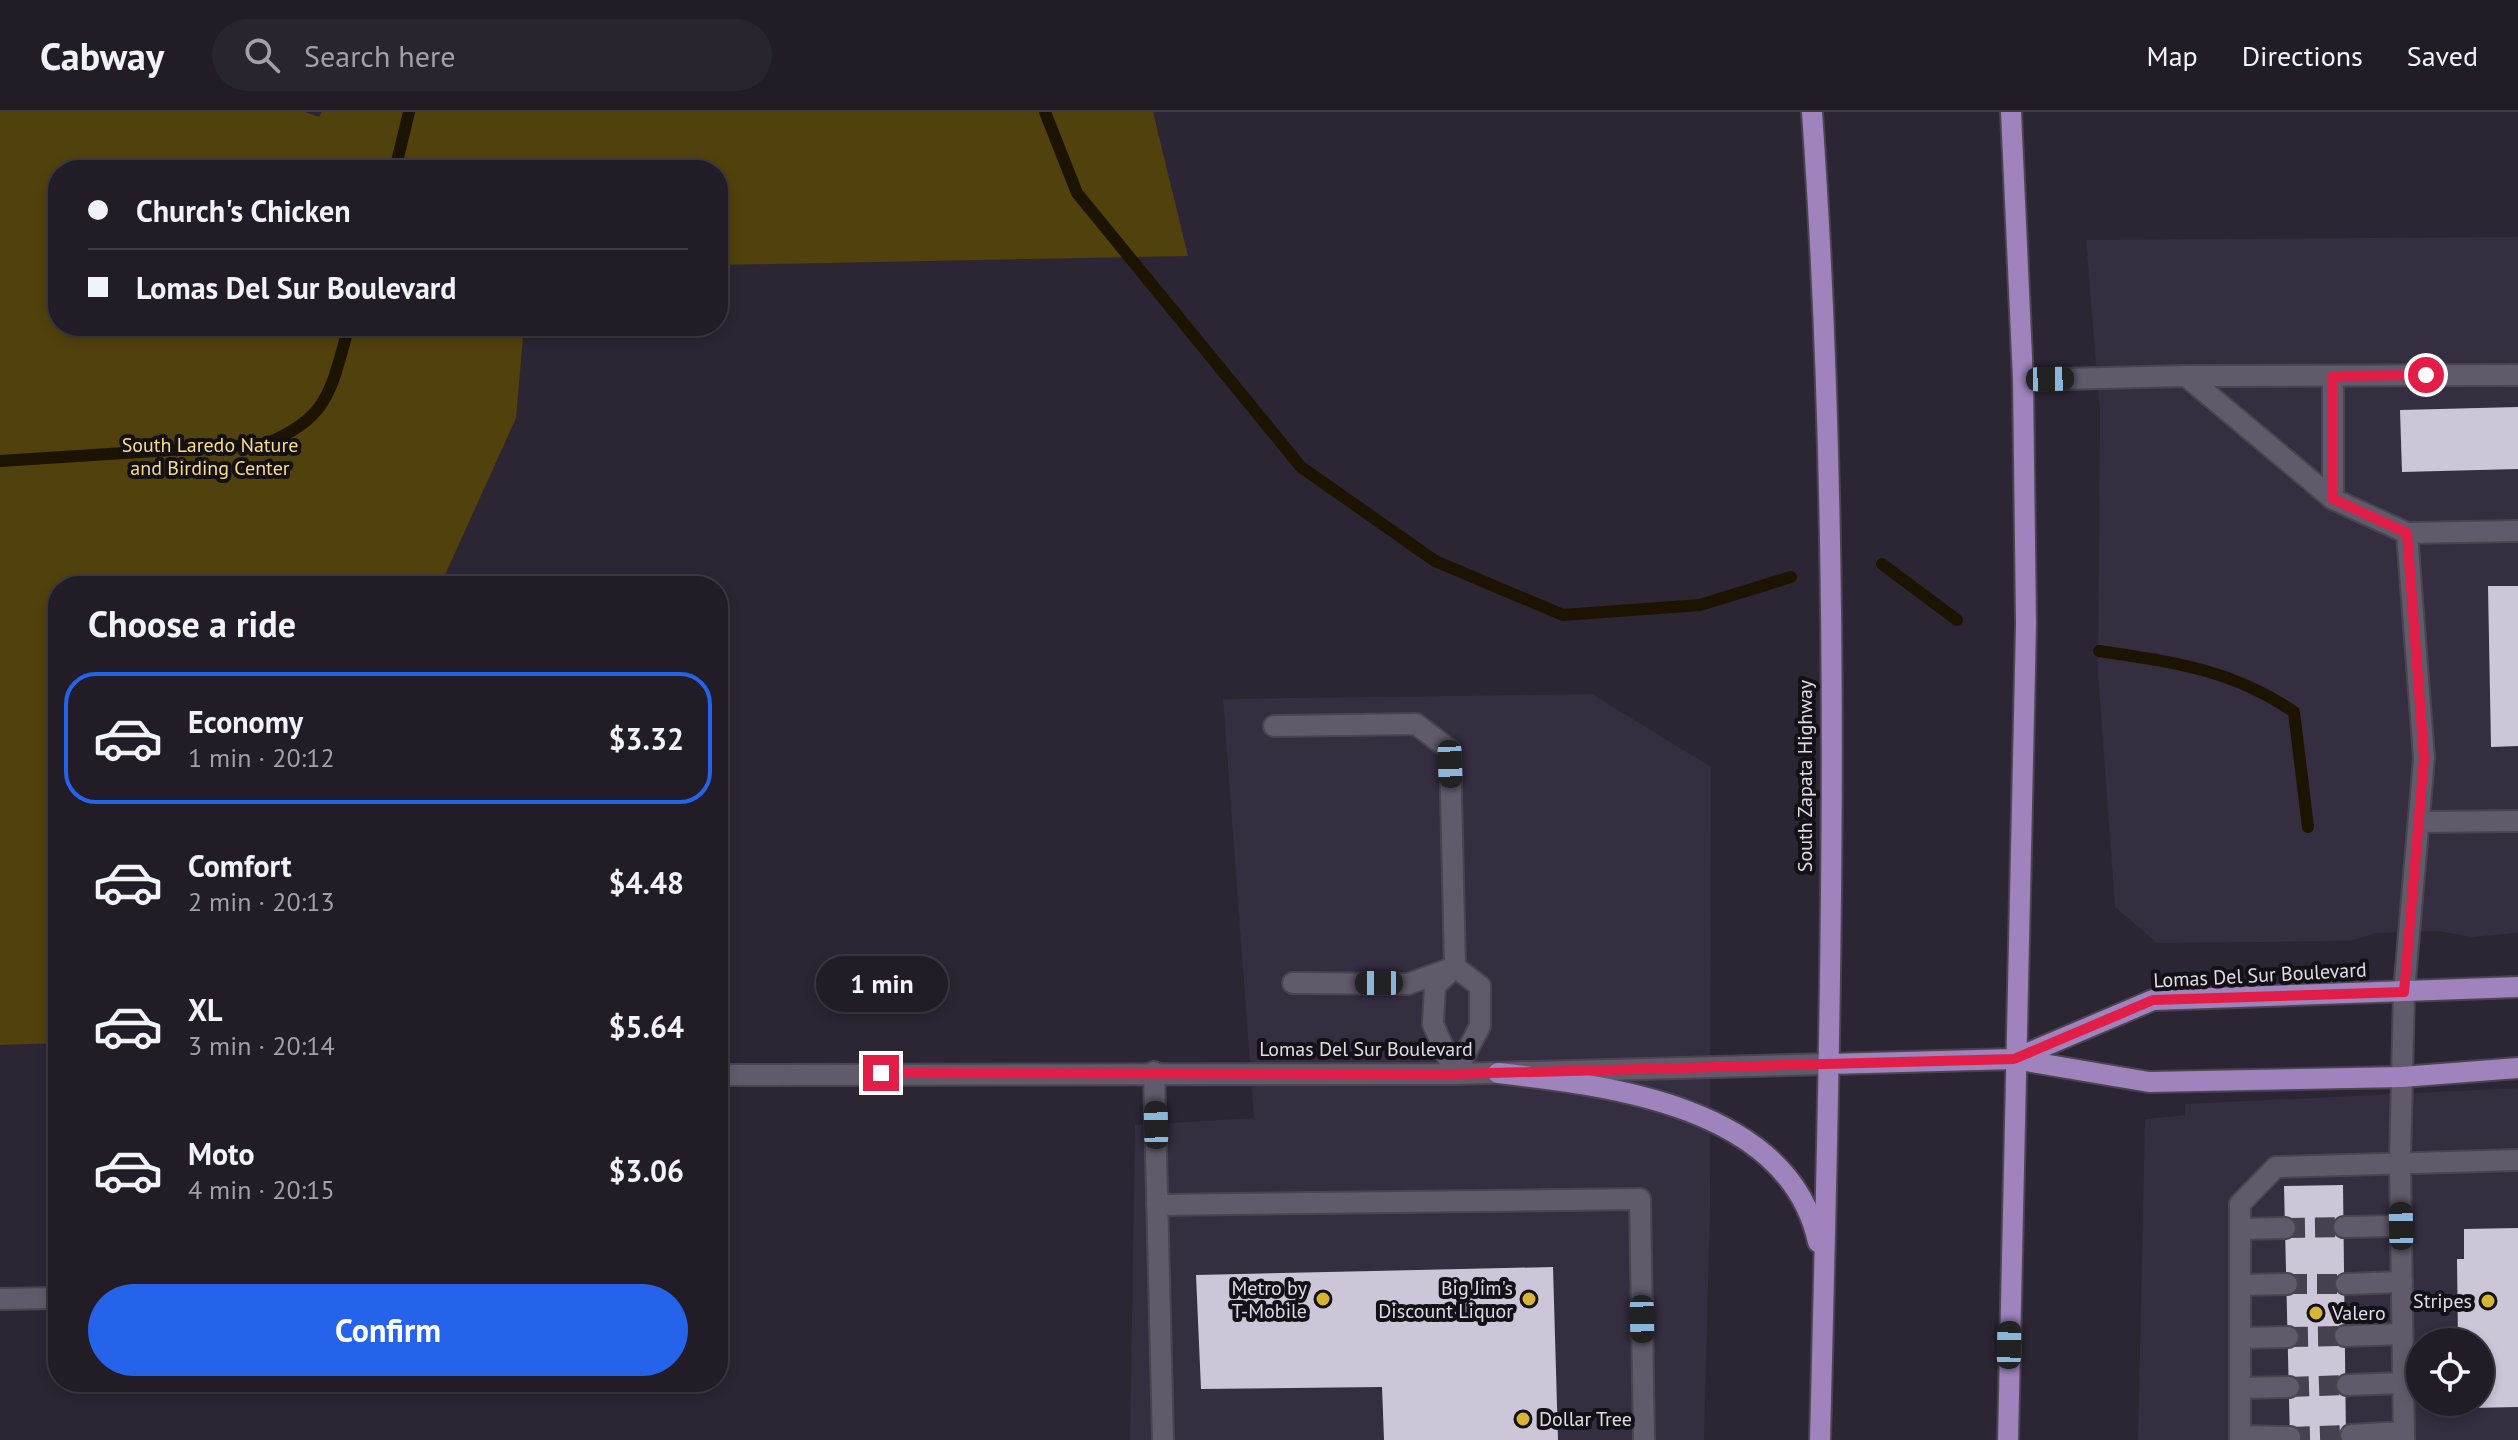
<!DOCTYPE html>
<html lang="en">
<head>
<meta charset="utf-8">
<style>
	:root { --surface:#211c26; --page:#29252e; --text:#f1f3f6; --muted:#a2a1a7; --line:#3e3a43; --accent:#2563eb }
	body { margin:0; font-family:"PT Sans",sans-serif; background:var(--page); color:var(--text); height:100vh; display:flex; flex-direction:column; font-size:30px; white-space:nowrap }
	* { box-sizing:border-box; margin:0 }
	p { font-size:26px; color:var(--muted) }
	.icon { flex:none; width:44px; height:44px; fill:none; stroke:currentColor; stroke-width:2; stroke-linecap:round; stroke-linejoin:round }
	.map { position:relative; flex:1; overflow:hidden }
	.details { position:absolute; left:48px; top:464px; width:680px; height:816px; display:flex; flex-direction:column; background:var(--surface); border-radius:32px; box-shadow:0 4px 12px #0003,0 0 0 2px var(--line) }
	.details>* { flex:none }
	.guide { position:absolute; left:48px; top:48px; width:680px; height:176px; border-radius:32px; box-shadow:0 4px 12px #0003,0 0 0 2px var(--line); display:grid; align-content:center; height:176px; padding:0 40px; background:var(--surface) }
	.tools { position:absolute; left:2406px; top:1216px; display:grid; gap:16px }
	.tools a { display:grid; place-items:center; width:88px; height:88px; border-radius:50%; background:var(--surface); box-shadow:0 4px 12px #0003,0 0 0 2px var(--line); font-size:40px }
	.end { position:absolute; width:36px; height:36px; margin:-18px; border:10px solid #e11d48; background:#fff; box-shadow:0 0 0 4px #fff }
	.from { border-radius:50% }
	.bubble { position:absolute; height:56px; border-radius:28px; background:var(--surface); box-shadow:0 4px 12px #0003,0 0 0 2px var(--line); font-size:26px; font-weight:700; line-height:56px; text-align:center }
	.car { position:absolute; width:24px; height:48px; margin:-24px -12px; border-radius:10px; box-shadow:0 0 6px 2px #0007; background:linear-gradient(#222 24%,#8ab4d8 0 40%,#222 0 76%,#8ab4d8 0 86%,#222 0) }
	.guide b { display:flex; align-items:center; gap:28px; height:76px; font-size:30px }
	.guide b+b { border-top:2px solid var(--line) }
	.guide i { width:20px; height:20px; background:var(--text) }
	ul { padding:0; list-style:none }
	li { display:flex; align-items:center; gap:24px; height:132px; margin:0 16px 12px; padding:0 24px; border:4px solid transparent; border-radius:32px }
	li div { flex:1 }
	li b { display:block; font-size:30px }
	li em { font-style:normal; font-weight:700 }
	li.on { border-color:var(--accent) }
	li>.icon { width:72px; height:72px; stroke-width:1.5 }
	h2 { padding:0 40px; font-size:36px; line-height:96px }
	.cta { display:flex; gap:16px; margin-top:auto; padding:16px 40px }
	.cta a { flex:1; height:92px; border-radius:48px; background:var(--accent); color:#fff; font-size:32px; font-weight:700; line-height:92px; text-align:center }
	header { display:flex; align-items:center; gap:48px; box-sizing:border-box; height:112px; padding:0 40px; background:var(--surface); border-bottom:2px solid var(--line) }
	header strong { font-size:38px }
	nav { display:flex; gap:44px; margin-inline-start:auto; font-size:28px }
	.search { width:560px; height:72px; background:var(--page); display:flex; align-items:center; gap:20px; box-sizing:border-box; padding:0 28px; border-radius:44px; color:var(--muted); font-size:30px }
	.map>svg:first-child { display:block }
	.built { fill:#352d40; fill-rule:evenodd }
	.green { fill:#51410c }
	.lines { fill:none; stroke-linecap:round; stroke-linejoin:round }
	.stream { stroke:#1c1400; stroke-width:12 }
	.building { fill:#cdc5d8 }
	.minor-tunnel { stroke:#47404e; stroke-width:20; stroke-dasharray:20 10; stroke-linecap:butt }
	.minor-casing { stroke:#494450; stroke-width:24 }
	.major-casing { stroke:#494450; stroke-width:24 }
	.minor { stroke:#615a6a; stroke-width:20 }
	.major { stroke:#9e83bd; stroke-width:20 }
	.route { stroke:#e11d48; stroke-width:10 }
	.poi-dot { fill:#d8b434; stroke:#131016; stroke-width:3 }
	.labels { text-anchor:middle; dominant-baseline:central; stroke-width:8; stroke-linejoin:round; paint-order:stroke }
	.park-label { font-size:20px; fill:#fade87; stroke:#131016 }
	.street-label { font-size:20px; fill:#e0dce6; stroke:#131016 }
	.poi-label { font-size:20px; fill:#e0dce6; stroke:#131016; text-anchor:end }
</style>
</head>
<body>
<header>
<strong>Cabway</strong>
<div class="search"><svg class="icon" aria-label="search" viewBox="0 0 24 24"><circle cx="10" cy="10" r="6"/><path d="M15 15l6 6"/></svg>Search here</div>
<nav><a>Map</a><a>Directions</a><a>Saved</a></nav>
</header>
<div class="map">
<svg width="2518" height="1328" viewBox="0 0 2518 1328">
	<rect width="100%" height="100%" fill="#2c2533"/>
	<g class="built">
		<polygon points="2518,125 2518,821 2472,825 2437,819 2377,821 2350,829 2157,831 2115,795 2098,562 2100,301 2086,128"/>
		<polygon points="1592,582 1711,655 1710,1100 1704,1328 1130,1328 1135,1013 1254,1006 1223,587"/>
		<path d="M2518 976V1328H2138L2145 1007 2185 1003V992ZM2420 1230H2480V1290H2420Z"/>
	</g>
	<polygon class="green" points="0,0 305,0 319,5 322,0 1153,0 1188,144 718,153 718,58 58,58 58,214 524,214 516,306 440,474 58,474 58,931 0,933"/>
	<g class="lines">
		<g class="stream">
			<polyline points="1045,0 1077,81 1301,355 1435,449 1563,503 1700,493 1791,465"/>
			<polyline points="395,58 409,0"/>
			<path d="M0 349 265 332C330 306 331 277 349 214"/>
			<polyline points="1882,452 1957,508"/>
			<path d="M2099 539C2172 550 2232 557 2294 600L2308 715"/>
		</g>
	</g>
	<g class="building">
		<polygon points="2518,295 2518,357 2402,360 2400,298"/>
		<polygon points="2488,474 2518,474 2518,634 2491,635"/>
		<polygon points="2343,1073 2346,1328 2290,1328 2284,1074"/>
		<polygon points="2518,1116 2518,1295 2470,1296 2470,1290 2480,1290 2480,1230 2458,1230 2457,1147 2464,1147 2464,1117"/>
		<polygon points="1553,1155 1558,1328 1384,1328 1382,1275 1201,1277 1196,1163"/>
	</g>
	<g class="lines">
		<g class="minor-tunnel">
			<polyline points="2285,1116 2344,1115"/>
			<polyline points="2287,1172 2346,1172"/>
			<polyline points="2288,1225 2345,1224"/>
			<polyline points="2289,1275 2347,1273"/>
			<polyline points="2290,1325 2351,1323"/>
		</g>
		<g class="minor-casing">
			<g id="minor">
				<polyline points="2186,264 2518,263"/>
				<polyline points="2333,264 2333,387"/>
				<polyline points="2023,268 2186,264 2333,387 2407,421 2424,646 2404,880 2400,1050 2404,1328"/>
				<polyline points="2407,421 2518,419"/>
				<polyline points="1274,614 1416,612 1450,638 1455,855 1408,872 1293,871"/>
				<polyline points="2419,710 2518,709"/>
				<polygon points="1455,855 1480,874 1480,914 1455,962 1433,912 1435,874"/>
				<polyline points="1154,960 1163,1328"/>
				<polyline points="718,963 1455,962 1829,952"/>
				<polyline points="1157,1093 1640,1087 1644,1328"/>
				<polyline points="2344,1115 2401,1114"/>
				<polyline points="2240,1117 2285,1116"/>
				<polyline points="2346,1172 2402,1170"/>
				<polyline points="2240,1173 2287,1172"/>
				<polyline points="0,1187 58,1186"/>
				<polyline points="2345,1224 2402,1222"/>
				<polyline points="2240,1226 2288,1225"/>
				<polyline points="2347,1273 2403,1271"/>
				<polyline points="2240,1276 2289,1275"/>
				<polyline points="2351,1323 2403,1320"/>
				<polyline points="2240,1324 2290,1325"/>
				<polyline points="2240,1328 2240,1092 2276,1055 2518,1048"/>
			</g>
		</g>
		<g class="major-casing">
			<g id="major">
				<path d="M1812 0C1843 441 1831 886 1820 1328"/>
				<polyline points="2014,947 2153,888 2518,875"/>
				<polyline points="1829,952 2014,947 2149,970 2402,965 2518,956"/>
				<path d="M1498 961C1612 974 1789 995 1818 1130"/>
				<polyline points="2008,1328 2026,512 2023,268 2011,0"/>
			</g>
		</g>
		<use href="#minor" class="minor"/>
		<use href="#major" class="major"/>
	</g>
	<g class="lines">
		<polyline class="route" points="881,961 1455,962 2014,947 2153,888 2404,880 2424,646 2407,421 2333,387 2333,264 2426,263"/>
	</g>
	<g class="poi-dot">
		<circle cx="1323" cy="1187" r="8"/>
		<circle cx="1529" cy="1187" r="8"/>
		<circle cx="2488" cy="1189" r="8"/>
		<circle cx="2316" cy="1201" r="8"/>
		<circle cx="1523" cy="1307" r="8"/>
	</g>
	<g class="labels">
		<g class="park-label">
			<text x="210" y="333">South Laredo Nature<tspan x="210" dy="23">and Birding Center</tspan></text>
		</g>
		<g class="street-label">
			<text transform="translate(1805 664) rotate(-90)">South Zapata Highway</text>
			<text transform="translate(2260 863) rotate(-3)">Lomas Del Sur Boulevard</text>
			<text x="1366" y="937">Lomas Del Sur Boulevard</text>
		</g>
		<g class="poi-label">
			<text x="1307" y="1176">Metro by<tspan x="1307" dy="23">T-Mobile</tspan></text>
			<text x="1513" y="1176">Big Jim's<tspan x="1513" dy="23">Discount Liquor</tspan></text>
			<text x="2472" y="1189">Stripes</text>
			<text x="2332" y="1201" text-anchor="start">Valero</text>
			<text x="1539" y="1307" text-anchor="start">Dollar Tree</text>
		</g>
	</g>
</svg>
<div class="tools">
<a><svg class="icon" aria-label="locate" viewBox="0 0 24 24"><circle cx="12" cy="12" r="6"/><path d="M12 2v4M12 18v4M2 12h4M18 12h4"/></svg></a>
</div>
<i class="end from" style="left:2426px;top:263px"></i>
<i class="end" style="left:881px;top:961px"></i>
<div class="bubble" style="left:816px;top:844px;width:132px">1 min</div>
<i class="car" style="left:2050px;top:267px;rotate:89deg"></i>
<i class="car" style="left:1450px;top:652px;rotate:178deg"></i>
<i class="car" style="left:1379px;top:871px;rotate:270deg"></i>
<i class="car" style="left:1156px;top:1013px;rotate:359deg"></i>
<i class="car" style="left:2401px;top:1114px;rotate:359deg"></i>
<i class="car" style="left:1642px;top:1207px;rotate:179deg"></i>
<i class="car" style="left:2009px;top:1233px;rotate:1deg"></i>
<div class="guide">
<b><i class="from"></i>Church's Chicken</b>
<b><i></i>Lomas Del Sur Boulevard</b>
</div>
<section class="details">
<h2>Choose a ride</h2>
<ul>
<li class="on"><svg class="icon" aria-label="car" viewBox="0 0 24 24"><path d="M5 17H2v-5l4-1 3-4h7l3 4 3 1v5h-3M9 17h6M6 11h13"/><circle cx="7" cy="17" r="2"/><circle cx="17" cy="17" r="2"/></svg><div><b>Economy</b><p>1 min · 20:12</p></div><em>$3.32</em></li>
<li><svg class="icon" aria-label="car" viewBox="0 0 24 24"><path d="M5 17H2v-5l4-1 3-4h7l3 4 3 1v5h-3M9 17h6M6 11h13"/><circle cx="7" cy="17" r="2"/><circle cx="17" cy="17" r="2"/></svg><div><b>Comfort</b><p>2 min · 20:13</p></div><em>$4.48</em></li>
<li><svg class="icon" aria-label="car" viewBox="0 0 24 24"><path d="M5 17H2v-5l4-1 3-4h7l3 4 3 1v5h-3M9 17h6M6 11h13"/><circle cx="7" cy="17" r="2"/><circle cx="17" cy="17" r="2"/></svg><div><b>XL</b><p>3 min · 20:14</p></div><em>$5.64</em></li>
<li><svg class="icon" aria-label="car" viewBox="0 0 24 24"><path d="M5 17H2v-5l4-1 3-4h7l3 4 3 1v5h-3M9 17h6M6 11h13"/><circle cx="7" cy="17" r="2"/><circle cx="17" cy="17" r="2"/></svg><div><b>Moto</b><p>4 min · 20:15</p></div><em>$3.06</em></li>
</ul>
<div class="cta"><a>Confirm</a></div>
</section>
</div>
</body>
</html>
